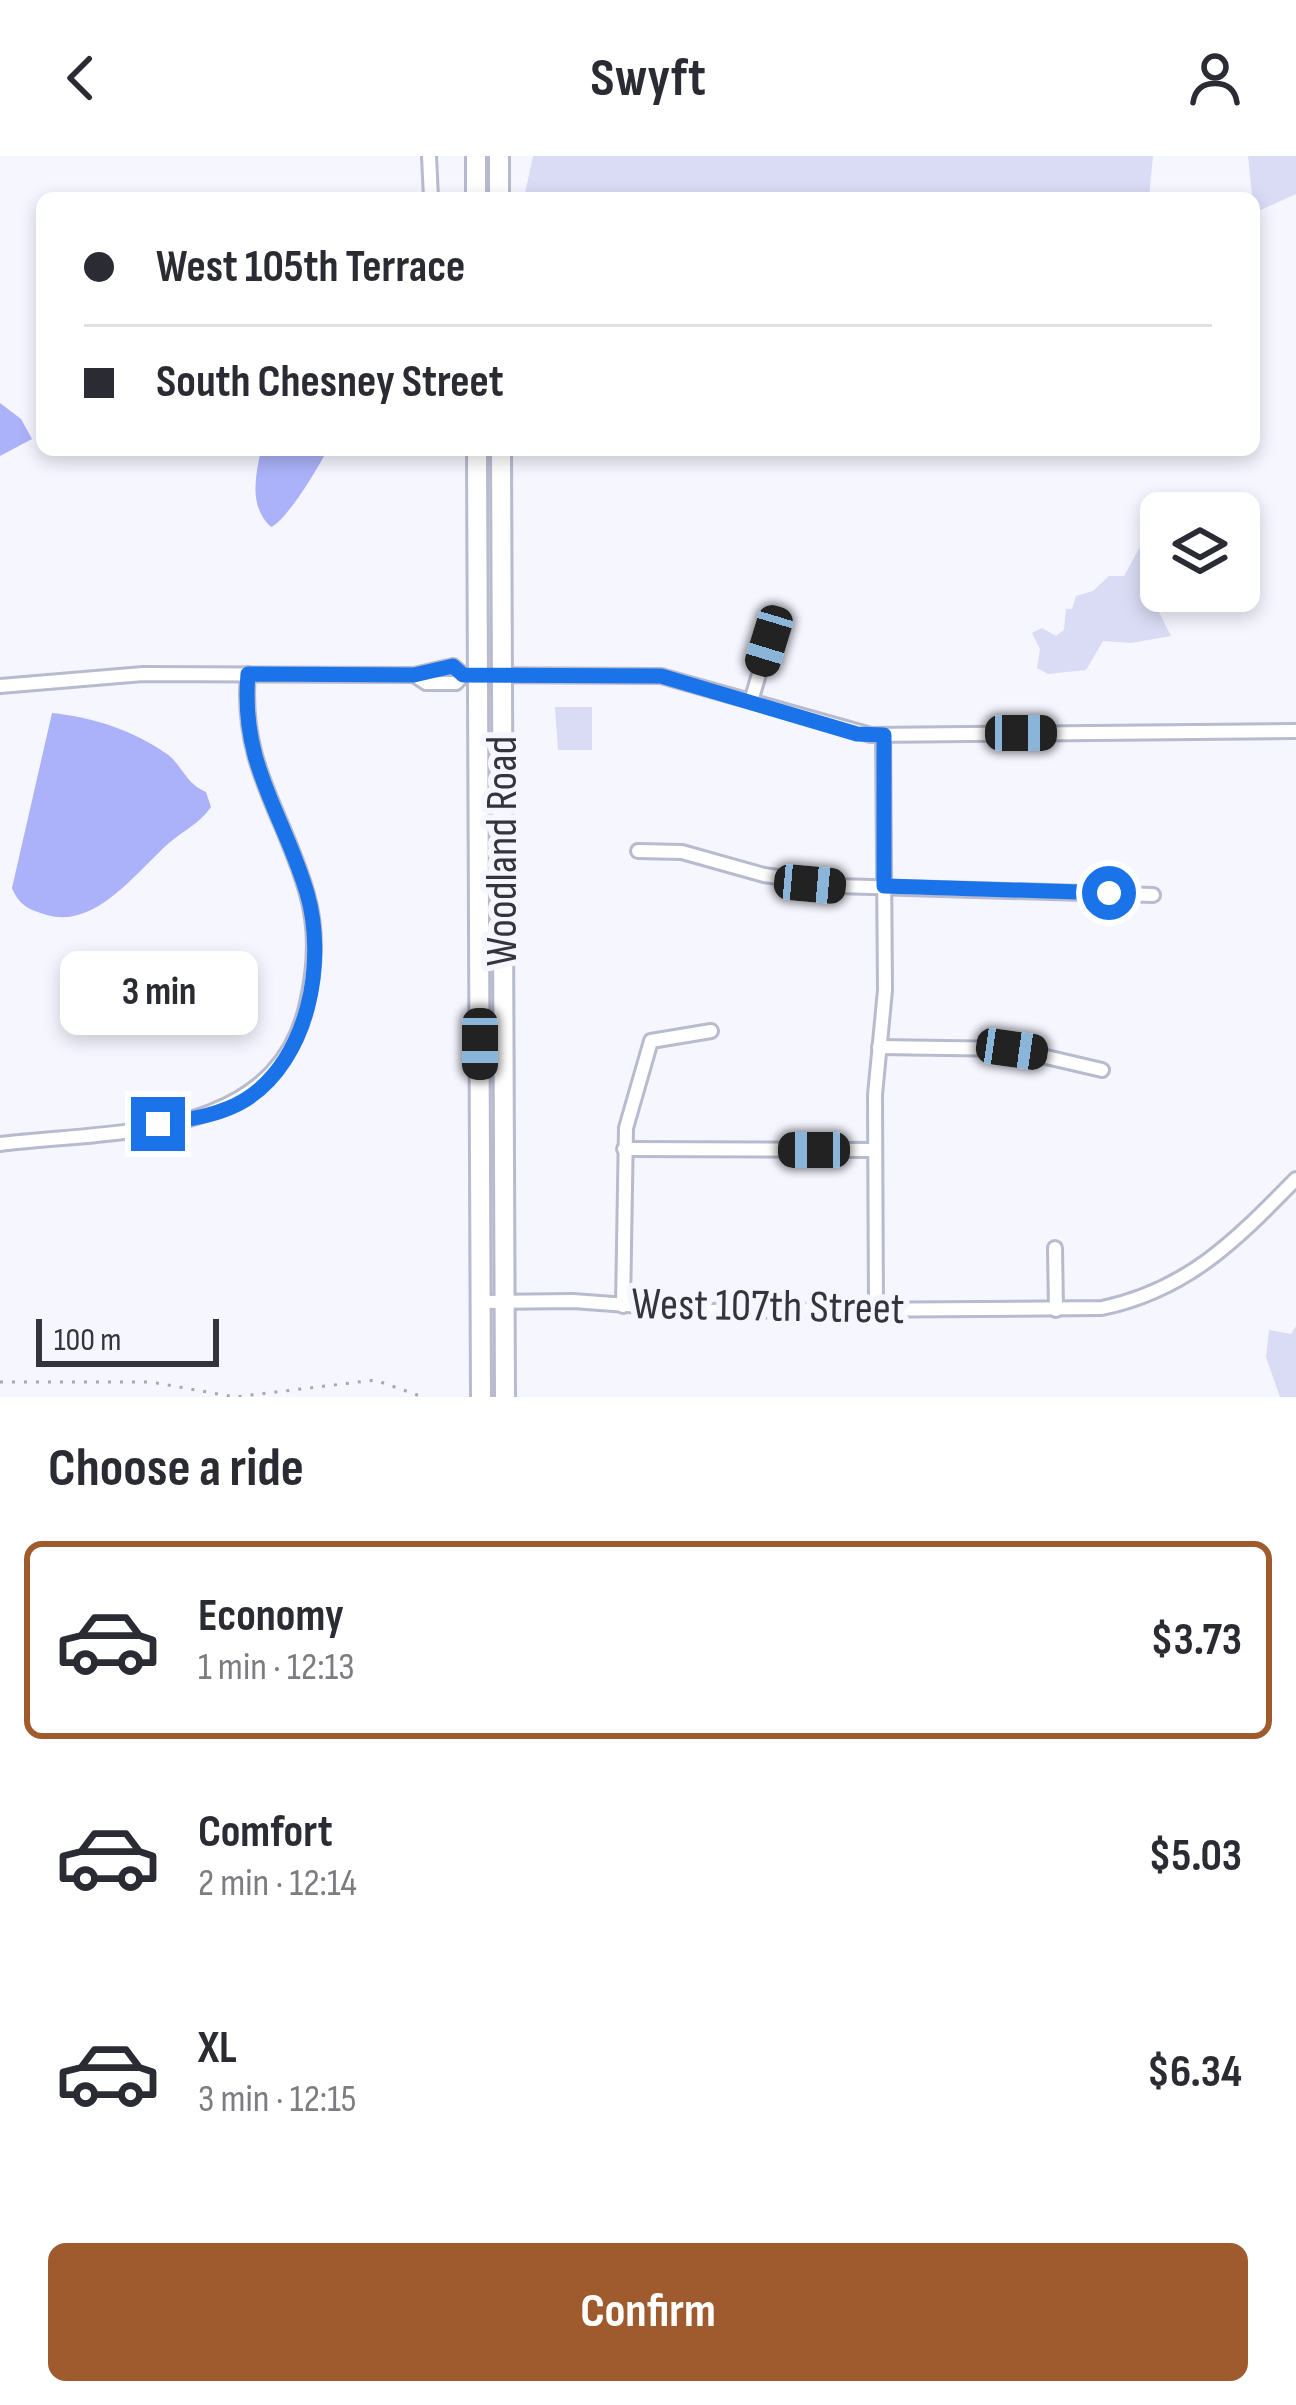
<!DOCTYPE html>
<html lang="en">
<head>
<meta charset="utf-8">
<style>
	:root { --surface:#fff; --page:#f7f7f7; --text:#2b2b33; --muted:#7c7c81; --line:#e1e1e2; --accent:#9f5b2e }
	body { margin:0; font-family:"Sofia Sans Condensed",sans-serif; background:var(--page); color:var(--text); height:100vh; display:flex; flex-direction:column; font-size:45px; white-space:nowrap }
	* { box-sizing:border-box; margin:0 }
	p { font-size:39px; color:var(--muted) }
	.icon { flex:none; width:66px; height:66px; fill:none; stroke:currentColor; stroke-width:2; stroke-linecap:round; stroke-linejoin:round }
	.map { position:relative; height:1241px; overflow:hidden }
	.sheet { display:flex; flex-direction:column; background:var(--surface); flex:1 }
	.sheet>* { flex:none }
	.banner { position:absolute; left:36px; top:36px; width:1224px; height:264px; border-radius:18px; box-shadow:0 6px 18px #0003; display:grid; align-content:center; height:264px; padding:0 48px; background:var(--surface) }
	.buttons { position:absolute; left:1140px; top:336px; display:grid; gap:24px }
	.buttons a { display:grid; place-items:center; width:120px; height:120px; border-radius:18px; background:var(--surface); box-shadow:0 6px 18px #0003; font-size:60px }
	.scale { position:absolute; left:36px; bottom:30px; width:183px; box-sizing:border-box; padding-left:12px; border:6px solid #34343c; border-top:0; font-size:33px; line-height:42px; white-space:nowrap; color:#34343c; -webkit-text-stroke:9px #f5f6ff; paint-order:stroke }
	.end { position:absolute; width:54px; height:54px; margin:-27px; border:15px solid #1a73e8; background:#fff; box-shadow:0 0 0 6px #fff }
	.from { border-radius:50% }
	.bubble { position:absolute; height:84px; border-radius:18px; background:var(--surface); box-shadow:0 6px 18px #0003; font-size:39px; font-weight:700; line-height:84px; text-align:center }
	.car { position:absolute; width:36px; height:72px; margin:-36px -18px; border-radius:15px; box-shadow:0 0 9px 3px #0007; background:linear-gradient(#222 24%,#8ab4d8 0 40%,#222 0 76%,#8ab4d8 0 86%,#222 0) }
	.banner b { display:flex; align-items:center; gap:42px; height:114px; font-size:45px }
	.banner b+b { border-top:3px solid var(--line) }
	.banner i { width:30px; height:30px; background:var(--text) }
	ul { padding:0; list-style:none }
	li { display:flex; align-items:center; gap:36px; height:198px; margin:0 24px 18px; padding:0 24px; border:6px solid transparent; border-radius:18px }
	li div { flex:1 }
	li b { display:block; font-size:45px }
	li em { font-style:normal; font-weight:700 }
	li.active { border-color:var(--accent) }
	li>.icon { width:108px; height:108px; stroke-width:1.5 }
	h2 { padding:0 48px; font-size:54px; line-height:144px }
	.action { display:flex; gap:24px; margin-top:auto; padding:24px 48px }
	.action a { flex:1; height:138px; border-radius:18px; background:var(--accent); color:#fff; font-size:48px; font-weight:700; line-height:138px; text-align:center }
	header { display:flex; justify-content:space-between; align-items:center; height:156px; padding:0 48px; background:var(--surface); font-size:54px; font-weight:700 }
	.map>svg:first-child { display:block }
	.green { fill:#d9dcf4 }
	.water { fill:#acb2f9 }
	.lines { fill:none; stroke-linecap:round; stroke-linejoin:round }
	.street-casing { stroke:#b8bace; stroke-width:18 }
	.secondary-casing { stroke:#b8bace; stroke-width:24 }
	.path { stroke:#a7a8b0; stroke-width:3; stroke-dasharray:3 9; stroke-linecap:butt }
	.street { stroke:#fff; stroke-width:12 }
	.secondary { stroke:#fff; stroke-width:18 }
	.route { stroke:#1a73e8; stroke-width:15 }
	.labels { text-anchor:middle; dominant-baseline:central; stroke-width:12; stroke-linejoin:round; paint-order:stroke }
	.street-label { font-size:45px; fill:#34343c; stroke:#f5f6ff }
</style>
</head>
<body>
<header><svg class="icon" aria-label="back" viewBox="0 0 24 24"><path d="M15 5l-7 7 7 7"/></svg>Swyft<svg class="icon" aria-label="person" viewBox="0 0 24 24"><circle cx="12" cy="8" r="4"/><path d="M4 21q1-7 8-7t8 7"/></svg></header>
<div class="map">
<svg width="1296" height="1241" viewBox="0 0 1296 1241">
	<rect width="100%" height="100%" fill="#f5f6ff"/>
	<g class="green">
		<polygon points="533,0 1153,0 1149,42 524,42"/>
		<polygon points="1248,0 1296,0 1296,38 1254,57"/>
		<polygon points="1157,378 1161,435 1170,435 1170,447 1155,448 1171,480 1131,487 1103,485 1086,514 1048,518 1037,512 1040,493 1032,477 1042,472 1056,480 1064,474 1066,453 1072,453 1076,440 1093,435 1109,420 1124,420 1145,382"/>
		<polygon points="555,551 592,551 592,594 558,594"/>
		<polygon points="485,700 490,700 495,728 496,961 488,933"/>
		<polygon points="1296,1170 1296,1241 1280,1241 1266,1201 1269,1174 1291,1178"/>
	</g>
	<g class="water">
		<polygon points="0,247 21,263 32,283 0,300"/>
		<path d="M261 294H327C319 311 286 365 271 371 249 351 255 321 261 294Z"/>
		<path d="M52 557C92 561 133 574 167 598 183 610 185 627 206 636L211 651C199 668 184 674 169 687 136 716 96 773 47 759 29 754 19 749 12 732Z"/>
	</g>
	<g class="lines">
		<g class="street-casing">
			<g id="street">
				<polyline points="429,0 431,42"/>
				<polyline points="414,519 426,527 456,527 463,519 661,520 871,579 1296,575"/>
				<polyline points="0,530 143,518 414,519 453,510 463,519"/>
				<polyline points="751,545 769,485"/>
				<polyline points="638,695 682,696 764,719 837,730 1153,739"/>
				<polyline points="879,891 1012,893 1102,914"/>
				<path d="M0 988C113 974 277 986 307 847 315 812 317 773 307 738 284 656 240 610 248 518"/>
				<polyline points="624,993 875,994"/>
				<polyline points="1055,1092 1056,1154"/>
				<path d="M481 1146 573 1145 708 1155 1102 1152C1188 1134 1236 1084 1296 1023"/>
				<polyline points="623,1150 626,972 651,885 711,875"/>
				<polyline points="876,1154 875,939 885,834 883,579"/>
			</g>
		</g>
		<g class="secondary-casing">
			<g id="secondary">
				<polyline points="476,0 476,42"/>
				<polyline points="499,0 499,42"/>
				<polyline points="477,294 481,1241"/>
				<polyline points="501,294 505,1241"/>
			</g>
		</g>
		<polyline class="path" points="0,1226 151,1226 235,1241 375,1224 423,1241"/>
		<use href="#street" class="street"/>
		<use href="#secondary" class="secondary"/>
	</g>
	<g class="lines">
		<path class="route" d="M158 968C188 963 219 960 245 944 309 904 327 805 307 737 283 656 240 609 248 518L414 519 453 510 463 519 661 520 857 578 884 579V730L1109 737"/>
	</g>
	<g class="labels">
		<g class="street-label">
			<text transform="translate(502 695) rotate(-90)">Woodland Road</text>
			<text transform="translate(768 1151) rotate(1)">West 107th Street</text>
		</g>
	</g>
</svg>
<div class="buttons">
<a><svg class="icon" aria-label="layers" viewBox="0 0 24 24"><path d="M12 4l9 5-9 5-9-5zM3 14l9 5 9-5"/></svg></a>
</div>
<div class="scale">100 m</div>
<i class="end from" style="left:1109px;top:737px"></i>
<i class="end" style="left:158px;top:968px"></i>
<div class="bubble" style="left:60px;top:795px;width:198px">3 min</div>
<i class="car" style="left:769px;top:485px;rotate:197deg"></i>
<i class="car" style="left:1021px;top:577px;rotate:90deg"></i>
<i class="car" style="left:810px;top:728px;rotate:95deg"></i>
<i class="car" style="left:480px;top:888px;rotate:180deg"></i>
<i class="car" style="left:1012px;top:893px;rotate:98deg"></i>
<i class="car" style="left:814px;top:994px;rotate:270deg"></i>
<div class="banner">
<b><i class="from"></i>West 105th Terrace</b>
<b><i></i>South Chesney Street</b>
</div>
</div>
<section class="sheet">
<h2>Choose a ride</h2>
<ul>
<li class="active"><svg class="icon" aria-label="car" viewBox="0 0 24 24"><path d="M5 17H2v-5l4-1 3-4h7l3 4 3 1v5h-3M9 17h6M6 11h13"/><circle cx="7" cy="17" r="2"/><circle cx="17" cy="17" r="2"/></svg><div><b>Economy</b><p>1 min · 12:13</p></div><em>$3.73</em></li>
<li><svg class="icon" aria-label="car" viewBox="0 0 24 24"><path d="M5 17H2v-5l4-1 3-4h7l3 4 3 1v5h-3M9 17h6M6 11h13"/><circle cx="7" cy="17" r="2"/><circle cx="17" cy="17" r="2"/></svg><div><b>Comfort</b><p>2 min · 12:14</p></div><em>$5.03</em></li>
<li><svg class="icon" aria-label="car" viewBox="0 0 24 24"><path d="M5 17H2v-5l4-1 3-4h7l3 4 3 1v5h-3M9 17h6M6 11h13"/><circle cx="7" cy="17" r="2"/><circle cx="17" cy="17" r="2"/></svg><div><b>XL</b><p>3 min · 12:15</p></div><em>$6.34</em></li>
</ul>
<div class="action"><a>Confirm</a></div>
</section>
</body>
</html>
